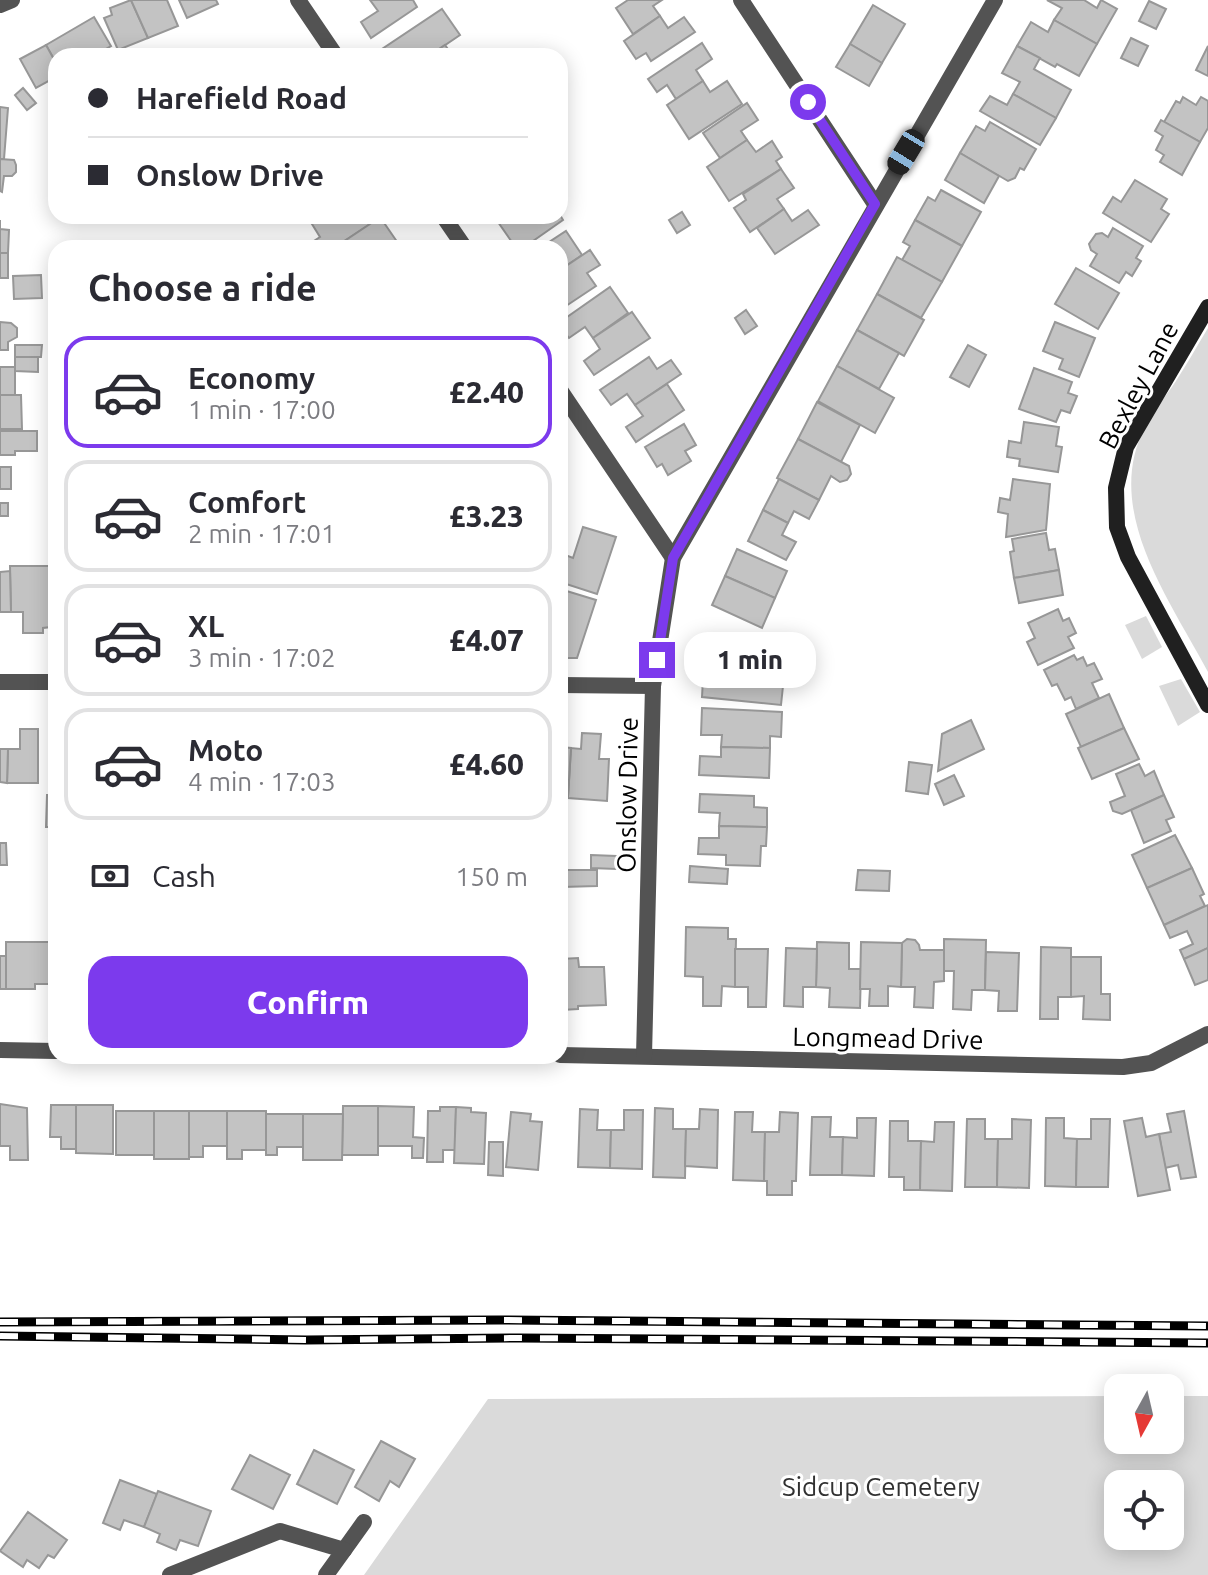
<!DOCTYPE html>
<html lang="en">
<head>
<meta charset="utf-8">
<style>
	:root { --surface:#fff; --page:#f7f7f7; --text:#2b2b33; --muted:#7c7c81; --line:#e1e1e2; --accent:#7c3aed }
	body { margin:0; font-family:Ubuntu,sans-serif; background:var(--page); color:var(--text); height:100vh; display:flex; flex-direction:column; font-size:30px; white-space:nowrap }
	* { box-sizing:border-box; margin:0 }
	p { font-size:26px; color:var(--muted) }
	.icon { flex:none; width:44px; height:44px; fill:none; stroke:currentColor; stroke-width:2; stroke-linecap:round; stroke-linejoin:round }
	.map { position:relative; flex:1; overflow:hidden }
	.panel { position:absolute; left:48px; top:240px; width:520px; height:824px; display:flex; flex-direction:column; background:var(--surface); border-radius:24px; box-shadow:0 4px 20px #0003 }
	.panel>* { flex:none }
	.guide { position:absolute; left:48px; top:48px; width:520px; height:176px; border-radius:24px; box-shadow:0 4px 20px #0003; display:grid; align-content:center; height:176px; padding:0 40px; background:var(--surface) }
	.needle { width:52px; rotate:188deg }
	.fabs { position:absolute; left:1104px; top:1374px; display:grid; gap:16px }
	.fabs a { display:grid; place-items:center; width:80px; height:80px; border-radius:16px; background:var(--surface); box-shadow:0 4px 20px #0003; font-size:40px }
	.end { position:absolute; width:36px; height:36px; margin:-18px; border:10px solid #7c3aed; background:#fff; box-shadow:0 0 0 4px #fff }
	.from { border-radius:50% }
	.bubble { position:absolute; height:56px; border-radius:24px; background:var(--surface); box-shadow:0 4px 20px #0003; font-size:26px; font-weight:800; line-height:56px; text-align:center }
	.car { position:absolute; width:24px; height:48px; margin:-24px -12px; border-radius:10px; box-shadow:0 0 6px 2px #0007; background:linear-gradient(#222 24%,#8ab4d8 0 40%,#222 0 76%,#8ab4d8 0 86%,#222 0) }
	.guide b { display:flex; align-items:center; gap:28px; height:76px; font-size:30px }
	.guide b+b { border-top:2px solid var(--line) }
	.guide i { width:20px; height:20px; background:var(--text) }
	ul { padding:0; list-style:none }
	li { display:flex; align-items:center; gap:24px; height:112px; margin:0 16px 12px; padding:0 24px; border:4px solid var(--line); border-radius:24px }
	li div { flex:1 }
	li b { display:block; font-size:30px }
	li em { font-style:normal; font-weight:800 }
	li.selected { border-color:var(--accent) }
	li>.icon { width:72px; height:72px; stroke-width:1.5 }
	h2 { padding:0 40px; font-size:36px; line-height:96px }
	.pay { display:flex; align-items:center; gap:20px; height:88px; padding:0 40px; font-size:30px }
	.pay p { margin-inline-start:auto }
	.cta { display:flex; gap:16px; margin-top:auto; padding:16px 40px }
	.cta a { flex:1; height:92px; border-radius:24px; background:var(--accent); color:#fff; font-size:32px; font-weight:800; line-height:92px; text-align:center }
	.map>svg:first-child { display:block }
	.green { fill:#dadada; fill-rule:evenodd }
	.building { fill:#c3c3c3; stroke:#979797; stroke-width:2 }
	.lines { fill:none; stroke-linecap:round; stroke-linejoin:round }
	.street { stroke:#535353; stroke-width:16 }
	.secondary { stroke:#202020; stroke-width:16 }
	.rail-casing { stroke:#000; stroke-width:9 }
	.rail { stroke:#fff; stroke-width:6; stroke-dasharray:18; stroke-linecap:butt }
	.route { stroke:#7c3aed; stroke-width:10 }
	.labels { text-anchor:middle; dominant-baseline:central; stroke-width:6; stroke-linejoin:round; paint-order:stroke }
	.street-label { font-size:26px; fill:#000; stroke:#fff }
	.park-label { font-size:26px; fill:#313131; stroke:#fff }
</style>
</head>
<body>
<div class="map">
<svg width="1208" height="1575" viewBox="0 0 1208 1575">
	<rect width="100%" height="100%" fill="#fff"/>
	<g class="green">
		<path d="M1208 328V672C1170 600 1102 510 1145 427 1153 411 1166 396 1176 381 1187 364 1197 346 1208 328Z"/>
		<polygon points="1146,616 1162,647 1142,659 1125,625"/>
		<polygon points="1181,679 1200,712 1178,726 1159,686"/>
		<path d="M1118 1396V1440H1170V1396H1208V1575H364L488 1399ZM1170 1484V1536H1118V1484Z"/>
	</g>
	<g class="building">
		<polygon points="131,0 148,38 118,50 104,18 112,15 110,8"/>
		<polygon points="131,0 167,0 178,26 148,38"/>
		<polygon points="179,0 216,0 218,4 187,18"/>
		<polygon points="370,0 413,0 417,7 371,38 361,22 378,11"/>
		<polygon points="628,0 662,0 653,6 660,16 633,34 616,8"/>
		<polygon points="1047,0 1084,0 1097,8 1101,0 1117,9 1097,44 1054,20 1062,8"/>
		<polygon points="1149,1 1166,9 1156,29 1139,21"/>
		<polygon points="873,5 905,24 882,63 850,44"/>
		<polygon points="442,9 460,35 429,56 383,56 379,51"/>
		<polygon points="660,16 668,28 684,17 695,32 651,61 646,53 636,59 624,41"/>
		<polygon points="94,17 111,46 93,56 56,56 56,63 46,45"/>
		<polygon points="1054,20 1097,44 1079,76 1057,64 1055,67 1017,46 1031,22 1048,32"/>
		<polygon points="1131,38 1148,46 1138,66 1121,58"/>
		<polygon points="702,43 712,59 696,70 703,81 676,99 667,85 657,92 648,79"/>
		<polygon points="850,44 882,63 869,86 836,67"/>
		<polygon points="46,45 56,63 56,77 36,88 20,59"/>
		<polygon points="445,45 453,56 429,56"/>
		<polygon points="1017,46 1040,58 1034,69 1071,90 1056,118 1013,94 1020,82 1002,73"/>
		<polygon points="1208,46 1208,76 1196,70"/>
		<polygon points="703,81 710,92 727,81 742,104 689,139 667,105"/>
		<polygon points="23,88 36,103 27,110 15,95"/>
		<polygon points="1013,94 1056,118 1040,145 980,111 990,96 1007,105"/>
		<polygon points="1183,97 1196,105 1201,97 1208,101 1208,128 1200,142 1164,122 1176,101 1180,103"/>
		<polygon points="747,103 758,120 741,131 747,140 720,158 703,133"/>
		<polygon points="0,107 8,108 4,159 0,159"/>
		<polygon points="1161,120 1200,142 1182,175 1160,162 1164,155 1156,150 1163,136 1155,131"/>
		<polygon points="990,122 1036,149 1024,170 1020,168 1015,178 1008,181 960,153 976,126 985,131"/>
		<polygon points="747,140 756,152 772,141 782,157 776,161 781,169 729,201 707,167"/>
		<polygon points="960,153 999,176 984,203 945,180"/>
		<polygon points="0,159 14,160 16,165 16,172 12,176 4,176 2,192 0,191"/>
		<polygon points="781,169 794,188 777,199 784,209 750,232 734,208 746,200 743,194"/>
		<polygon points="1135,180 1167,199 1161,209 1169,214 1151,242 1103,213 1113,197 1121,202"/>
		<polygon points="941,190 981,212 962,246 915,220 928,197 935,201"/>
		<polygon points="784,209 792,221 808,210 819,225 775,254 757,228"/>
		<polygon points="682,212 690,225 677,233 669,220"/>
		<polygon points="560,215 563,220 523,248 516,248 498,222 507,216"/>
		<polygon points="307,216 365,216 370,224 334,248 303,248 320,237"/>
		<polygon points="380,217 400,246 334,248 370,224"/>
		<polygon points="0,220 0,229 9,230 8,253 0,253"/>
		<polygon points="915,220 962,246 942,282 902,260 910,246 903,242"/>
		<polygon points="1113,228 1143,246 1136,258 1141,261 1132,276 1126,272 1119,283 1090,266 1097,254 1091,250 1089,244 1096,234 1102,233 1108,237"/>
		<polygon points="566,231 582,255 560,270 560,248 540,248"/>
		<polygon points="590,250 600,265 587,273 596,286 560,310 560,270"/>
		<rect x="0" y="253" width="8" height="25"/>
		<polygon points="897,257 942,282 921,318 877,294"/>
		<polygon points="1076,268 1119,293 1098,329 1055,304"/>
		<polygon points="41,275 42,298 14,299 13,276"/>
		<polygon points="610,287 628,313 593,338 585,327 569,338 560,326 560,322"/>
		<polygon points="877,294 924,320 904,356 857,330"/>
		<polygon points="746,310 757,326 745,334 735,318"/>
		<polygon points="632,312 650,338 594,375 584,361 600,349 593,338"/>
		<polygon points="0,322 11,323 17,328 17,337 8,342 8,350 0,350"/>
		<polygon points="1055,322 1095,338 1079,377 1059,369 1063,359 1043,351"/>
		<polygon points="857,330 899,353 879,389 837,366"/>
		<polygon points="15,345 42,345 41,357 15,357"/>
		<polygon points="968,345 986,355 969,387 950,377"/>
		<polygon points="15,357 38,357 38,372 15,371"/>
		<polygon points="649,357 657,369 671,360 681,374 635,405 627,394 611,405 600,390"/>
		<polygon points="837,366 894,398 875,433 818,401"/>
		<rect x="0" y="367" width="15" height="28"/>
		<polygon points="1034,368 1072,382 1068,393 1077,396 1070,413 1061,410 1056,422 1019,409"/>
		<polygon points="667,384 684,410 636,442 626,427 643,416 635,405"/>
		<polygon points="0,395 21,395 22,429 0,429"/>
		<polygon points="817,402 860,425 841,462 798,439"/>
		<polygon points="1024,422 1059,427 1056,446 1062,447 1058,472 1019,466 1020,459 1007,457 1009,441 1021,443"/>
		<polygon points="684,424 696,445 685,451 691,461 668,475 662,464 657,467 645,447"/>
		<polygon points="0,431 37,431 37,451 15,451 15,455 0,455"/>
		<polygon points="798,439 849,466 851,474 847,480 840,482 831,476 819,500 777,478"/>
		<rect x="0" y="467" width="11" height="22"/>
		<polygon points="779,479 819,500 809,519 794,511 788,523 763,510"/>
		<polygon points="1013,479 1050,484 1046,530 1006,537 1008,514 998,512 1000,498 1010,500"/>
		<rect x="0" y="503" width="8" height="13"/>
		<polygon points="763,510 788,523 782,535 796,542 786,560 748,541"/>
		<polygon points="583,527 616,537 597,594 560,582 560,553 573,558"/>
		<polygon points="1046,533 1049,550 1055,549 1059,570 1014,578 1010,552 1014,551 1012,539"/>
		<polygon points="737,549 787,571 775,598 725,576"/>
		<polygon points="10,566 50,566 51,627 43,628 43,633 23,633 23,612 11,612"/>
		<polygon points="50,566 56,566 56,627 51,627"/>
		<polygon points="1059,570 1063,595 1019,603 1014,578"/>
		<polygon points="10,571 11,612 0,612 0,572"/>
		<polygon points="725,576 775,598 762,628 712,605"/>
		<polygon points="560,589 596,600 577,658 560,658"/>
		<polygon points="1058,609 1063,621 1069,618 1076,633 1068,637 1074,648 1038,665 1027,642 1035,638 1028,623"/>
		<polygon points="708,637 786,645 797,652 796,665 759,661 757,672 725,669 726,656 707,654"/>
		<polygon points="1074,655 1077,660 1083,657 1087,666 1094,663 1102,679 1092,683 1099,698 1076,709 1071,697 1065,700 1057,684 1052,686 1044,670"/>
		<polygon points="725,669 757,672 757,683 783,686 781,705 702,697 703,679 724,681"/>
		<polygon points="1109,694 1124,728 1081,747 1066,714"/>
		<polygon points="702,708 782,712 781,737 770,736 770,748 721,747 722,735 701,735"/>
		<polygon points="971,720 984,749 938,771 942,734"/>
		<polygon points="1124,728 1139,759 1092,779 1078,748"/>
		<polygon points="20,729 38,729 38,783 7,783 8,749 20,749"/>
		<polygon points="582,733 601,734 599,759 609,759 607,801 568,798 571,748 581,749"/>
		<polygon points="560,747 571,748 568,796 560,796"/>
		<polygon points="721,747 770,748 769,778 699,775 700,756 721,757"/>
		<polygon points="0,749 8,749 7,783 0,782"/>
		<polygon points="909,762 932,765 928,794 906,791"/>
		<polygon points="1139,764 1145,776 1154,771 1164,795 1122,814 1113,811 1110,802 1125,796 1116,774"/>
		<polygon points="954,775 964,796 944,805 935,784"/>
		<polygon points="700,794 754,796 754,807 767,808 767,827 719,826 720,813 699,812"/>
		<polygon points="47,795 56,795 56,827 46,827"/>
		<polygon points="1164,795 1174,817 1166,820 1171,831 1144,843 1131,810"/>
		<polygon points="719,826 767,827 766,846 761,846 760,866 726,865 726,855 698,854 699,838 719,838"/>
		<polygon points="1175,835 1192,868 1147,888 1132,855"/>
		<polygon points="0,843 6,843 7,865 0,865"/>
		<polygon points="591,855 616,856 616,869 591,868"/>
		<polygon points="690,866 728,869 727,884 689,882"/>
		<polygon points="1192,868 1204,894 1200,896 1205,906 1164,925 1147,888"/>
		<polygon points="562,870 597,870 597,886 562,887"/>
		<polygon points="858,870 890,871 889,891 856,890"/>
		<polygon points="1208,905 1208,948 1184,959 1180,950 1193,944 1187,931 1170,938 1164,925"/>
		<polygon points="686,927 728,928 728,939 736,939 735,987 722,986 721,1006 703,1006 703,977 685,976"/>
		<polygon points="907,939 915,940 919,945 920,950 944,950 944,981 934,982 933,1008 914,1007 915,987 901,987 902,943"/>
		<polygon points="944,939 986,940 985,990 972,990 971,1010 953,1009 954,971 944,971"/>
		<polygon points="6,942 52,942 52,984 35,984 35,989 6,989"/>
		<polygon points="817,942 849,943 849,969 861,969 860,1008 829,1007 830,988 816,987"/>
		<polygon points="861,942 902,943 901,987 888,986 888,1006 869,1006 870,989 860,989"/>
		<rect x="52" y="947" width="4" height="33"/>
		<polygon points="1041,947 1071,948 1071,997 1058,997 1058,1019 1040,1019"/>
		<polygon points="786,948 817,949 816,987 803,987 803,1007 784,1006"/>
		<polygon points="1208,948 1208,980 1195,985 1184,959"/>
		<polygon points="735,949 768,949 766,1007 748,1007 748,987 735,987"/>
		<polygon points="986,952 1019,953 1017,1011 998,1011 999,991 985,990"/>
		<rect x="0" y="956" width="6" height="33"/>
		<polygon points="1071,957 1101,957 1101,994 1110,994 1110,1020 1083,1019 1084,996 1071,997"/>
		<polygon points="578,958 579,967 604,967 606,1005 578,1006 578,1009 562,1010 561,959"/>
		<polygon points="0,1104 27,1108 28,1160 10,1160 10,1146 0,1146"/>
		<polygon points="51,1105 76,1105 76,1149 61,1149 61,1137 50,1137"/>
		<polygon points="76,1105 113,1105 113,1154 76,1153"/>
		<polygon points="343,1106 378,1106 378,1155 342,1155"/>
		<polygon points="378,1106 414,1107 413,1137 424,1138 423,1158 412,1158 412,1146 378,1146"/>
		<polygon points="440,1107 456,1107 455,1150 443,1150 443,1162 427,1162 428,1111 440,1111"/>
		<polygon points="456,1107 471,1108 471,1112 486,1113 484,1164 454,1163"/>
		<polygon points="655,1108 673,1109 673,1129 686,1129 685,1178 653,1177"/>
		<polygon points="580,1109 598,1110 597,1130 611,1130 610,1168 578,1167"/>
		<polygon points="700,1109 718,1110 717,1168 685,1166 686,1129 699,1129"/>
		<polygon points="624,1110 643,1110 642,1169 610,1168 611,1130 624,1130"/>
		<rect x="116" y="1111" width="38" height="44"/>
		<rect x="154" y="1111" width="35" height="48"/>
		<polygon points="189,1111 227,1111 227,1146 203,1146 203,1157 189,1157"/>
		<polygon points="227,1111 266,1111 266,1150 242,1150 242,1159 227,1159"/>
		<polygon points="1184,1111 1196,1177 1181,1179 1178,1165 1165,1168 1159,1134 1171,1132 1167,1114"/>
		<polygon points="511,1112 531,1114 530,1121 542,1122 538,1170 506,1167"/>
		<polygon points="735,1112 753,1112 752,1132 765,1132 764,1181 733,1180"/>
		<polygon points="780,1112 798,1113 796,1181 792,1181 792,1195 767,1195 767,1181 764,1181 765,1132 779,1132"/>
		<polygon points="266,1114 303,1114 303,1147 277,1147 277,1155 266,1155"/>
		<polygon points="303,1114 343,1114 342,1160 303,1160"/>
		<polygon points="812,1117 831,1117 830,1137 843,1137 842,1175 810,1175"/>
		<polygon points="857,1118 876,1118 874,1176 842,1175 843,1137 857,1138"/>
		<polygon points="1046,1118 1064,1118 1064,1138 1077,1139 1076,1187 1045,1186"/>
		<polygon points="1142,1118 1146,1137 1159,1134 1170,1190 1138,1196 1124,1121"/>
		<polygon points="967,1119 985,1119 985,1139 998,1139 997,1187 965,1187"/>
		<polygon points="1012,1119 1031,1120 1029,1188 997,1187 998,1139 1012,1139"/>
		<polygon points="1091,1119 1110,1119 1108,1187 1076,1187 1077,1139 1091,1139"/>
		<polygon points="890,1121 908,1121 908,1141 921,1141 920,1190 904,1190 904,1177 889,1177"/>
		<polygon points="935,1122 954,1122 952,1191 920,1190 921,1141 934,1142"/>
		<polygon points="489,1142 503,1142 503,1176 488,1175"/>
		<polygon points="381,1441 415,1459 399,1487 390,1481 379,1501 355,1487"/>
		<polygon points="314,1450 354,1470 337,1504 297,1484"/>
		<polygon points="250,1455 290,1475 273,1509 232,1489"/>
		<polygon points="120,1480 157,1494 144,1527 124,1520 120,1530 103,1523"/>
		<polygon points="158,1491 211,1511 198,1546 180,1540 176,1550 157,1542 160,1534 144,1527"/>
		<polygon points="28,1512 67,1540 54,1558 48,1555 39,1568 27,1560 23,1567 0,1551"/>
	</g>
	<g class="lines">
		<g class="street">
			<polyline points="298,0 336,56"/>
			<polyline points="741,0 875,204"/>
			<polyline points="0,5 12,0"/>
			<polyline points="443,216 465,248"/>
			<polyline points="560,390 673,558"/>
			<polyline points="0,682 56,682"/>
			<polyline points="560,685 653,686"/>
			<polyline points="0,1050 56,1051"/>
			<polyline points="560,1055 1123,1067 1151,1063 1208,1034"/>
			<polyline points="644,1056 653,686 673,558 995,0"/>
			<polyline points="344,1550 364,1522"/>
			<polyline points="170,1575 280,1531 344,1550 326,1575"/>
		</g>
		<polyline class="secondary" points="1208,307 1126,447 1116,488 1117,527 1128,557 1208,705"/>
		<g class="rail-casing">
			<g id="rail">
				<polyline points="0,1322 499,1320 1208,1326"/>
				<polyline points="0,1336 306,1340 519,1338 1208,1343"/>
			</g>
		</g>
		<use href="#rail" class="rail"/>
	</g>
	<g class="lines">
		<polyline class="route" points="657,660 673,558 875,204 808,102"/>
	</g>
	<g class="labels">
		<g class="street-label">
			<text transform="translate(1138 385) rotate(-62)">Bexley Lane</text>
			<text transform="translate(627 795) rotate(-89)">Onslow Drive</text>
			<text transform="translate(888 1038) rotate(1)">Longmead Drive</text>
		</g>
		<g class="park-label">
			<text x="881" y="1486">Sidcup Cemetery</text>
		</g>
	</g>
</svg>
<div class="fabs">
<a><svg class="needle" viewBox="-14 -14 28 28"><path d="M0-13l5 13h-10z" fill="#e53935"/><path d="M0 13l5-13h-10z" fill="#7c7c81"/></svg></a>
<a><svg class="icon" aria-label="locate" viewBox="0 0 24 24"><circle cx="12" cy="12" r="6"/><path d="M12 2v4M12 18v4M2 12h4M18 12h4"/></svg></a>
</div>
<i class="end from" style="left:808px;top:102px"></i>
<i class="end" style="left:657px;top:660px"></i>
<div class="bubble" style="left:684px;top:632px;width:132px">1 min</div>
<i class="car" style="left:906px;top:152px;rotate:211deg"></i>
<div class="guide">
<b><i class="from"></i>Harefield Road</b>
<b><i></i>Onslow Drive</b>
</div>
<section class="panel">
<h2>Choose a ride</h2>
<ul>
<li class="selected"><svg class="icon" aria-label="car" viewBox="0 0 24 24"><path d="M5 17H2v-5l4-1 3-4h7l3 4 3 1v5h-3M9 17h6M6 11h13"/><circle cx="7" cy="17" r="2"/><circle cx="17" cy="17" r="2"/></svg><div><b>Economy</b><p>1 min · 17:00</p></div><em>£2.40</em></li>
<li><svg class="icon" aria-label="car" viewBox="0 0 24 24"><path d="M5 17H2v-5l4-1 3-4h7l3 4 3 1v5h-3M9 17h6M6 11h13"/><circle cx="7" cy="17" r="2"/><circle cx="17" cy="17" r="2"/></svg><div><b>Comfort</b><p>2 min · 17:01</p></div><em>£3.23</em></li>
<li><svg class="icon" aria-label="car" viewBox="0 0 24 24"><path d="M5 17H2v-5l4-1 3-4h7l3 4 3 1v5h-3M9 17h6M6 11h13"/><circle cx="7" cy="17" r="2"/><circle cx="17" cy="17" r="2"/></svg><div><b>XL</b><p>3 min · 17:02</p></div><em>£4.07</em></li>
<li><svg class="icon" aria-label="car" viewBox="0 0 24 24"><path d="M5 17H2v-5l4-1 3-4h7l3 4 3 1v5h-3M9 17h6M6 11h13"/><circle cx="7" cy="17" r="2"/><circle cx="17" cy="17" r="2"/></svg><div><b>Moto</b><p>4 min · 17:03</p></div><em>£4.60</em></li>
</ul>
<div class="pay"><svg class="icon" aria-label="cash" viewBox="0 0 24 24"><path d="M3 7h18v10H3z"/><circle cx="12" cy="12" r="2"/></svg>Cash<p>150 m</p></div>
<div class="cta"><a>Confirm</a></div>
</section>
</div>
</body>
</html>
